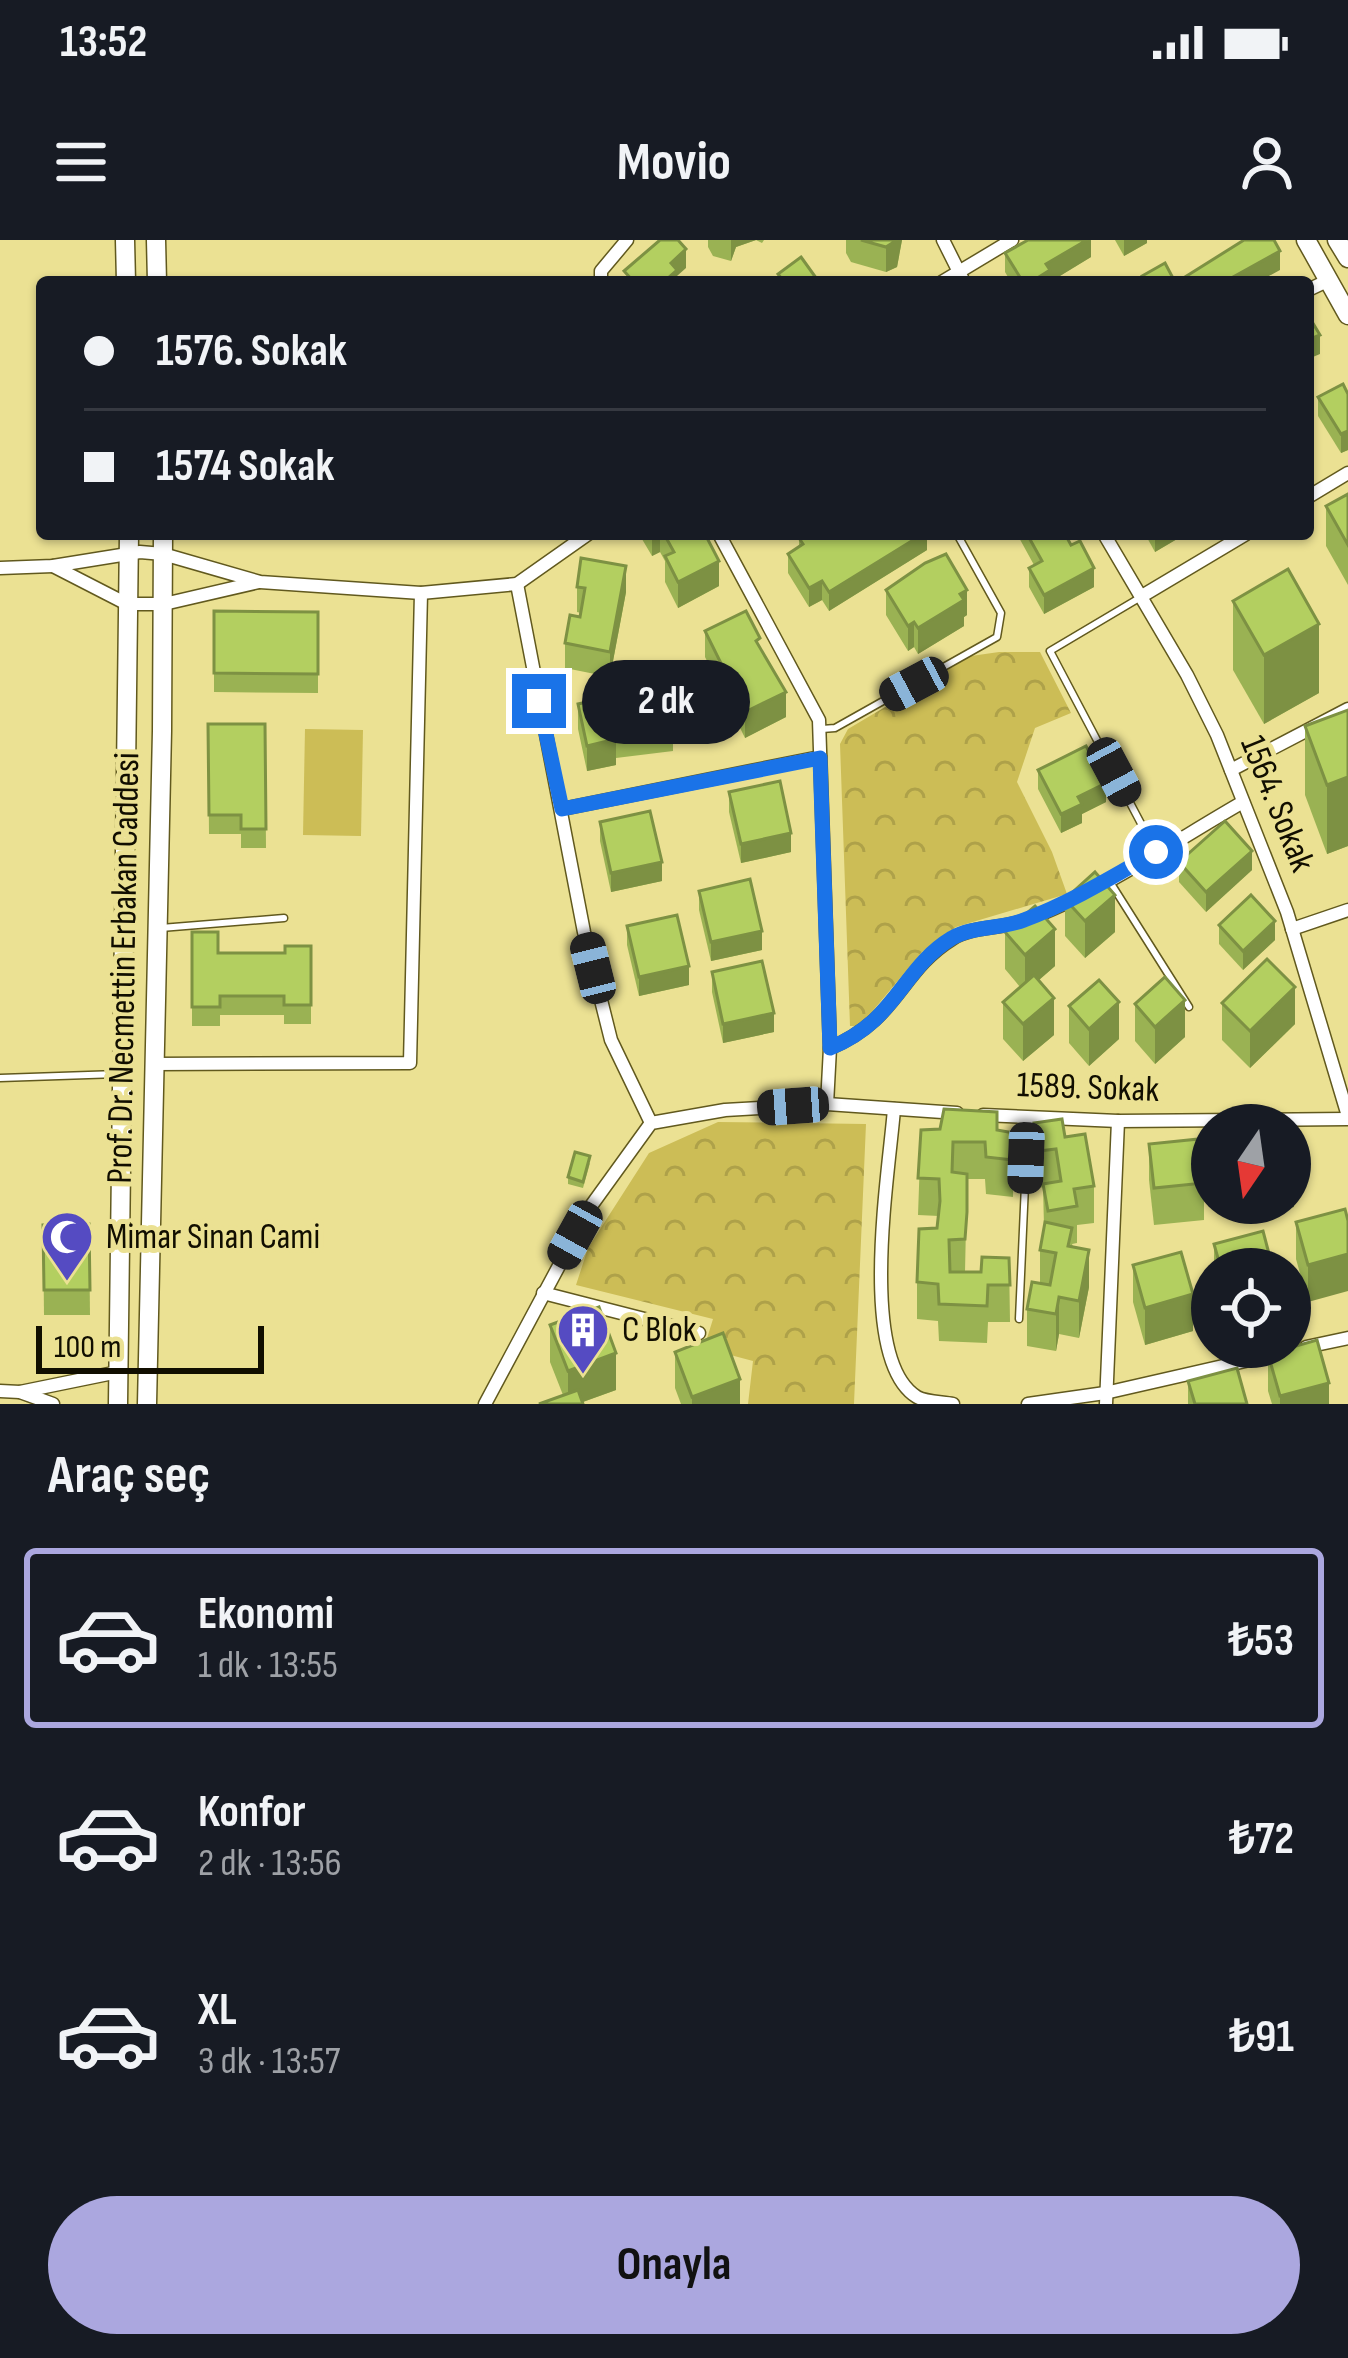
<!DOCTYPE html>
<html lang="tr">
<head>
<meta charset="utf-8">
<style>
	:root { --surface:#171b24; --page:#242831; --text:#f1f3f6; --muted:#9ea1a6; --line:#363941; --accent:#aba7df }
	body { margin:0; font-family:"Sofia Sans Condensed",sans-serif; background:var(--page); color:var(--text); height:100vh; display:flex; flex-direction:column; font-size:45px; white-space:nowrap }
	* { box-sizing:border-box; margin:0 }
	p { font-size:39px; color:var(--muted) }
	.icon { flex:none; width:66px; height:66px; fill:none; stroke:currentColor; stroke-width:2; stroke-linecap:round; stroke-linejoin:round }
	.map { position:relative; height:1164px; overflow:hidden }
	.panel { display:flex; flex-direction:column; background:var(--surface); flex:1 }
	.panel>* { flex:none }
	.hud { position:absolute; left:36px; top:36px; width:1278px; height:264px; border-radius:12px; box-shadow:0 3px 9px #0004; display:grid; align-content:center; height:264px; padding:0 48px; background:var(--surface) }
	.needle { width:78px; rotate:193deg }
	.buttons { position:absolute; left:1191px; top:864px; display:grid; gap:24px }
	.buttons a { display:grid; place-items:center; width:120px; height:120px; border-radius:50%; background:var(--surface); box-shadow:0 3px 9px #0004; font-size:60px }
	.scale { position:absolute; left:36px; bottom:30px; width:228px; box-sizing:border-box; padding-left:12px; border:6px solid #110e00; border-top:0; font-size:33px; line-height:42px; white-space:nowrap; color:#110e00; -webkit-text-stroke:9px #ebe193; paint-order:stroke }
	.end { position:absolute; width:54px; height:54px; margin:-27px; border:15px solid #1a73e8; background:#fff; box-shadow:0 0 0 6px #fff }
	.from { border-radius:50% }
	.bubble { position:absolute; height:84px; border-radius:42px; background:var(--surface); box-shadow:0 3px 9px #0004; font-size:39px; font-weight:700; line-height:84px; text-align:center }
	.car { position:absolute; width:36px; height:72px; margin:-36px -18px; border-radius:15px; box-shadow:0 0 9px 3px #0007; background:linear-gradient(#222 24%,#8ab4d8 0 40%,#222 0 76%,#8ab4d8 0 86%,#222 0) }
	.hud b { display:flex; align-items:center; gap:42px; height:114px; font-size:45px }
	.hud b+b { border-top:3px solid var(--line) }
	.hud i { width:30px; height:30px; background:var(--text) }
	ul { padding:0; list-style:none }
	li { display:flex; align-items:center; gap:36px; height:180px; margin:0 24px 18px; padding:0 24px; border:6px solid transparent; border-radius:12px }
	li div { flex:1 }
	li b { display:block; font-size:45px }
	li em { font-style:normal; font-weight:700 }
	li.selected { border-color:var(--accent) }
	li>.icon { width:108px; height:108px; stroke-width:1.5 }
	h2 { padding:0 48px; font-size:54px; line-height:144px }
	.action { display:flex; gap:24px; margin-top:auto; padding:24px 48px }
	.action a { flex:1; height:138px; border-radius:72px; background:var(--accent); color:#111; font-size:48px; font-weight:700; line-height:138px; text-align:center }
	.status { display:flex; justify-content:space-between; align-items:center; height:84px; padding:0 60px; background:var(--surface); direction:ltr }
	.status svg { height:33px; fill:currentColor }
	header { display:flex; justify-content:space-between; align-items:center; height:156px; padding:0 48px; background:var(--surface); font-size:54px; font-weight:700 }
	.map>svg:first-child { display:block }
	.grass { fill:#ccbd56 }
	.park { fill:url(#park-crowns) }
	.lines { fill:none; stroke-linecap:round; stroke-linejoin:round }
	.service-casing { stroke:#61591e; stroke-width:9 }
	.minor-casing { stroke:#61591e; stroke-width:15 }
	.secondary-casing { stroke:#61591e; stroke-width:21 }
	.service { stroke:#fff; stroke-width:6 }
	.minor { stroke:#fff; stroke-width:12 }
	.secondary { stroke:#fff; stroke-width:18 }
	.wall { fill:#9ab253 }
	.shaded-wall { fill:#7d9143 }
	.building { fill:#b3cf60; stroke:#7d9143; stroke-width:3 }
	.route { stroke:#1a73e8; stroke-width:15 }
	.labels { text-anchor:middle; dominant-baseline:central; stroke-width:10; stroke-linejoin:round; paint-order:stroke }
	.street-label { font-size:36px; fill:#110e00; stroke:#ebe193 }
	.poi-label { font-size:36px; fill:#110e00; stroke:#ebe193; text-anchor:start }
</style>
</head>
<body>
<div class="status"><b>13:52</b><svg viewBox="0 0 49 12"><path d="M0 12V9h3v3zM5 12V6h3v6zM10 12V3h3v9zM15 12V0h3v12zM26 1h20v11H26zM47 4h2v5h-2z"/></svg></div>
<header><svg class="icon" aria-label="menu" viewBox="0 0 24 24"><path d="M4 6h16M4 12h16M4 18h16"/></svg>Movio<svg class="icon" aria-label="person" viewBox="0 0 24 24"><circle cx="12" cy="8" r="4"/><path d="M4 21q1-7 8-7t8 7"/></svg></header>
<div class="map">
<svg width="1348" height="1164" viewBox="0 0 1348 1164">
	<defs>
		<pattern id="park-crowns" width="20" height="18" patternUnits="userSpaceOnUse" patternTransform="scale(3)"><rect width="20" height="18" fill="#ccbd56"/><path d="M2 6a3 3 0 1 1 6 0M12 15a3 3 0 1 1 6 0" fill="none" stroke="#aea149"/></pattern>
	</defs>
	<rect width="100%" height="100%" fill="#ebe193"/>
	<polygon class="grass" points="305,489 363,490 361,596 303,595"/>
	<g class="park">
		<polygon points="999,412 1040,412 1071,473 1035,488 1017,542 1052,612 1067,654 956,687 922,712 860,786 850,786 840,504 848,489 971,416"/>
		<polygon points="718,882 866,884 854,1164 748,1164 753,1121 704,1108 713,1079 576,1045 588,1008 649,913"/>
	</g>
	<g class="lines">
		<g class="service-casing">
			<g id="service">
				<polyline points="1141,357 1050,411 1156,612"/>
				<polyline points="822,489 835,488 997,397 1001,373 957,294"/>
				<polyline points="1110,642 1189,767"/>
				<polyline points="161,688 284,678"/>
				<polyline points="0,838 118,834"/>
				<polyline points="1019,1079 1028,878"/>
			</g>
		</g>
		<g class="minor-casing">
			<g id="minor">
				<polyline points="943,0 964,42"/>
				<polyline points="601,42 601,31 627,0"/>
				<polyline points="942,42 1012,0"/>
				<polyline points="1308,50 1329,40"/>
				<polyline points="1308,257 1348,233"/>
				<polyline points="719,294 819,480 830,808 827,864"/>
				<polyline points="1104,294 1187,435 1217,495 1287,672 1348,876"/>
				<polyline points="53,326 127,364 164,364 259,342"/>
				<polyline points="0,328 53,326 140,312 163,314 260,342 421,353 517,344 588,294"/>
				<polyline points="517,344 584,692 611,800 651,883"/>
				<polyline points="1142,356 1246,294"/>
				<polyline points="1231,530 1348,469"/>
				<polyline points="562,569 820,517"/>
				<polyline points="1292,689 1348,670"/>
				<path d="M830 808C898 780 900 731 952 699 971 686 1001 689 1023 681 1096 655 1175 601 1243 562"/>
				<polyline points="154,824 410,823 421,353"/>
				<path d="M894 869C889 933 857 1120 917 1157 925 1162 943 1162 953 1164"/>
				<polyline points="983,875 1118,881 1348,879"/>
				<polyline points="543,1053 699,1093"/>
				<polyline points="1306,1107 1348,1098"/>
				<polyline points="0,1151 20,1152 53,1164"/>
				<polyline points="20,1152 118,1132"/>
				<polyline points="485,1164 591,966 651,883 725,870 827,864 957,873"/>
				<polyline points="1028,1164 1105,1153 1280,1113"/>
				<polyline points="1106,1164 1118,881"/>
			</g>
		</g>
		<g class="secondary-casing">
			<g id="secondary">
				<polyline points="125,0 126,42"/>
				<polyline points="156,0 157,42"/>
				<polyline points="1306,0 1348,75"/>
				<polyline points="1337,0 1348,18"/>
				<polyline points="118,1164 129,294"/>
				<polyline points="147,1164 162,491 163,294"/>
			</g>
		</g>
		<use href="#service" class="service"/>
		<use href="#minor" class="minor"/>
		<use href="#secondary" class="secondary"/>
	</g>
	<g class="wall">
		<polygon points="708,0 764,0 762,3 756,0 736,7 731,21 713,16 708,7"/>
		<polygon points="846,0 902,0 897,27 886,32 851,22 846,13"/>
		<polygon points="1091,0 1091,17 1050,42 1011,42 1005,32 1005,13"/>
		<polygon points="1115,0 1147,0 1147,3 1124,16"/>
		<polygon points="1348,154 1348,210 1341,213 1318,176 1318,157"/>
		<polygon points="1348,254 1348,345 1326,306 1326,266"/>
		<polygon points="639,294 705,294 719,346 678,368 665,342 665,321 660,312 652,316"/>
		<polygon points="927,294 927,310 829,371 822,360 809,367 788,333 788,314 799,307 799,298"/>
		<polygon points="1017,294 1065,294 1094,347 1044,374 1029,347 1029,328 1034,325"/>
		<polygon points="1145,294 1177,294 1177,299 1155,312"/>
		<polygon points="577,347 626,352 610,437 565,428 565,403 581,373 577,372"/>
		<polygon points="886,350 967,375 964,377 964,386 918,414 914,407 908,411 886,375"/>
		<polygon points="1233,361 1319,453 1264,484 1233,430"/>
		<polygon points="214,371 318,372 318,453 214,452"/>
		<polygon points="705,391 760,408 786,477 745,498 705,417"/>
		<polygon points="634,450 673,485 673,511 616,518 616,525 587,531 578,489 578,464 609,469 634,463"/>
		<polygon points="1348,470 1348,606 1327,614 1305,555 1305,486"/>
		<polygon points="208,484 265,484 266,608 241,608 241,594 209,594"/>
		<polygon points="1038,530 1106,562 1082,574 1082,583 1061,593 1038,549"/>
		<polygon points="729,552 791,612 741,623 729,572"/>
		<polygon points="600,582 662,641 611,652 600,601"/>
		<polygon points="1179,622 1252,630 1206,672 1179,642"/>
		<polygon points="699,651 762,710 711,721 699,670"/>
		<polygon points="1065,659 1115,692 1085,718 1065,696"/>
		<polygon points="1219,685 1275,700 1243,730 1219,704"/>
		<polygon points="627,686 689,745 639,756 627,705"/>
		<polygon points="192,692 218,713 285,713 311,706 311,784 284,784 284,775 220,775 220,786 192,786"/>
		<polygon points="1005,692 1055,726 1038,741 1054,795 1023,821 1003,799 1003,762 1020,747 1005,729"/>
		<polygon points="712,732 774,792 723,803 712,752"/>
		<polygon points="1222,763 1295,784 1250,828 1222,800"/>
		<polygon points="1135,764 1185,797 1155,824 1135,801"/>
		<polygon points="1069,766 1119,799 1089,826 1069,803"/>
		<polygon points="1034,883 1065,897 1094,946 1094,983 1077,985 1077,1003 1072,1004 1089,1047 1079,1098 1059,1094 1056,1111 1027,1106 1027,1069 1040,1043 1040,1010 1044,986 1043,947 1039,948 1034,920"/>
		<polygon points="921,890 997,890 1014,893 1013,957 986,954 985,939 967,939 965,1032 981,1032 1009,1018 1010,1082 988,1082 987,1103 939,1101 938,1081 917,1079 917,1042 937,988 939,976 918,975"/>
		<polygon points="1149,904 1204,943 1204,980 1154,985 1149,940"/>
		<polygon points="590,923 583,948 568,944 568,937"/>
		<polygon points="1348,981 1308,1062 1296,1019 1296,982"/>
		<polygon points="89,984 90,1075 44,1075 43,985"/>
		<polygon points="1214,1004 1273,1029 1214,1029"/>
		<polygon points="1133,1025 1193,1091 1145,1105 1133,1062"/>
		<polygon points="550,1085 616,1150 583,1162 563,1155 550,1122"/>
		<polygon points="675,1112 740,1164 681,1164 675,1148"/>
		<polygon points="1268,1114 1329,1164 1272,1164 1268,1151"/>
		<polygon points="1188,1141 1247,1164 1188,1164"/>
	</g>
	<g class="shaded-wall">
		<polygon points="731,0 756,0 736,7 731,21"/>
		<polygon points="897,0 902,0 897,27 886,32 886,7"/>
		<polygon points="1087,0 1091,0 1091,17 1050,42 1031,42 1046,24"/>
		<polygon points="1124,0 1147,0 1147,3 1124,16"/>
		<polygon points="686,9 686,28 677,36 677,42 668,42 671,23"/>
		<polygon points="1280,11 1280,30 1258,42 1224,42"/>
		<polygon points="1320,95 1320,114 1308,119 1308,100"/>
		<polygon points="1348,191 1348,210 1341,213 1341,194"/>
		<polygon points="1311,212 1311,231 1308,233 1308,214"/>
		<polygon points="652,294 660,294 660,312 652,316"/>
		<polygon points="923,294 927,294 927,310 829,371 829,352"/>
		<polygon points="1155,294 1177,294 1177,299 1155,312"/>
		<polygon points="719,321 719,346 678,368 678,342"/>
		<polygon points="626,326 626,352 610,437 610,412"/>
		<polygon points="1094,328 1094,347 1044,374 1044,355"/>
		<polygon points="822,341 822,360 809,367 809,348"/>
		<polygon points="967,350 967,375 964,377 964,386 918,414 918,388"/>
		<polygon points="914,382 914,407 908,411 908,386"/>
		<polygon points="1319,384 1319,453 1264,484 1264,415"/>
		<polygon points="786,452 786,477 745,498 745,472"/>
		<polygon points="616,499 616,525 587,531 587,506"/>
		<polygon points="1348,537 1348,606 1327,614 1327,545"/>
		<polygon points="1106,543 1106,562 1082,574 1082,583 1061,593 1061,574 1078,557"/>
		<polygon points="791,593 791,612 741,623 741,604"/>
		<polygon points="1252,611 1252,630 1206,672 1206,652"/>
		<polygon points="662,622 662,641 611,652 611,633"/>
		<polygon points="1115,655 1115,692 1085,718 1085,681"/>
		<polygon points="1275,681 1275,700 1243,730 1243,711"/>
		<polygon points="1055,689 1055,726 1025,752 1025,715"/>
		<polygon points="762,691 762,710 711,721 711,702"/>
		<polygon points="689,726 689,745 639,756 639,737"/>
		<polygon points="1295,747 1295,784 1250,828 1250,791"/>
		<polygon points="1054,758 1054,795 1023,821 1023,784"/>
		<polygon points="1185,760 1185,797 1155,824 1155,787"/>
		<polygon points="1119,762 1119,799 1089,826 1089,789"/>
		<polygon points="774,773 774,792 723,803 723,784"/>
		<polygon points="1294,930 1294,967 1245,980 1245,963 1290,963 1290,931"/>
		<polygon points="1089,1010 1089,1047 1079,1098 1079,1061"/>
		<polygon points="1348,1014 1348,1051 1308,1062 1308,1025"/>
		<polygon points="1193,1054 1193,1091 1145,1105 1145,1068"/>
		<polygon points="1059,1057 1059,1094 1056,1111 1056,1074"/>
		<polygon points="616,1113 616,1150 577,1164 568,1164 568,1131"/>
		<polygon points="740,1139 740,1164 692,1164 692,1157"/>
		<polygon points="1329,1143 1329,1164 1280,1164 1280,1156"/>
	</g>
	<g class="building">
		<polygon points="660,0 678,0 686,9 671,23 677,30 668,38 672,42 634,42 624,31"/>
		<polygon points="861,0 897,0 886,7"/>
		<polygon points="1028,0 1087,0 1046,24 1050,30 1031,42 1023,42 1005,13"/>
		<polygon points="1244,0 1274,0 1280,11 1224,42 1177,42"/>
		<polygon points="801,17 819,42 784,42 778,34"/>
		<polygon points="1165,23 1175,42 1145,42 1142,36"/>
		<polygon points="1308,75 1320,95 1308,100"/>
		<polygon points="1343,144 1348,154 1348,191 1341,194 1318,157"/>
		<polygon points="1348,254 1348,305 1326,266"/>
		<polygon points="664,294 705,294 719,321 678,342 665,316 674,312"/>
		<polygon points="805,294 923,294 829,352 822,341 809,348 788,314 803,304 799,298"/>
		<polygon points="1027,294 1065,294 1071,305 1080,301 1094,328 1044,355 1029,328 1042,321"/>
		<polygon points="946,314 967,350 960,354 964,360 918,388 914,382 908,386 886,350 925,323"/>
		<polygon points="581,318 626,326 610,412 565,403 570,375 580,377 585,348 577,347"/>
		<polygon points="1288,329 1319,384 1264,415 1233,361"/>
		<polygon points="214,371 318,372 318,434 214,433"/>
		<polygon points="746,371 760,398 756,401 786,452 745,472 705,391"/>
		<polygon points="664,443 673,485 614,493 616,499 587,506 578,464 606,458 609,469 636,463 634,450"/>
		<polygon points="1348,470 1348,537 1327,545 1305,486"/>
		<polygon points="208,484 265,484 266,589 241,589 241,575 209,575"/>
		<polygon points="1086,506 1106,543 1078,557 1082,564 1061,574 1038,530"/>
		<polygon points="780,541 791,593 741,604 729,552"/>
		<polygon points="650,571 662,622 611,633 600,582"/>
		<polygon points="1225,581 1252,611 1206,652 1179,622"/>
		<polygon points="1095,632 1115,655 1085,681 1065,659"/>
		<polygon points="750,639 762,691 711,702 699,651"/>
		<polygon points="1251,655 1275,681 1243,711 1219,685"/>
		<polygon points="1035,666 1055,689 1025,715 1005,692"/>
		<polygon points="677,675 689,726 639,737 627,686"/>
		<polygon points="192,692 218,692 218,713 285,713 285,706 311,706 311,765 284,765 284,756 220,756 220,767 192,767"/>
		<polygon points="1267,719 1295,747 1250,791 1222,763"/>
		<polygon points="762,721 774,773 723,784 712,732"/>
		<polygon points="1034,735 1054,758 1023,784 1003,762"/>
		<polygon points="1165,737 1185,760 1155,787 1135,764"/>
		<polygon points="1099,740 1119,762 1089,789 1069,766"/>
		<polygon points="944,869 997,872 997,890 1014,893 1013,920 986,917 985,902 953,902 952,932 967,934 967,972 965,999 949,1000 950,1032 981,1032 982,1017 1009,1018 1010,1045 988,1045 987,1066 939,1064 938,1044 917,1042 919,989 937,988 940,961 939,939 918,938 921,890 940,889"/>
		<polygon points="1062,879 1065,897 1085,894 1094,946 1074,949 1077,966 1048,971 1043,944 1061,941 1056,909 1039,911 1034,883"/>
		<polygon points="1199,899 1204,943 1154,948 1149,904"/>
		<polygon points="575,912 590,916 583,942 568,937"/>
		<polygon points="1345,969 1348,981 1348,1014 1308,1025 1296,982"/>
		<polygon points="1045,982 1072,988 1068,1006 1089,1010 1079,1061 1059,1057 1056,1074 1027,1069 1032,1042 1050,1045 1056,1013 1040,1010"/>
		<polygon points="89,984 90,1050 44,1050 43,985"/>
		<polygon points="1263,991 1273,1029 1221,1029 1214,1004"/>
		<polygon points="1181,1012 1193,1054 1145,1068 1133,1025"/>
		<polygon points="599,1067 616,1113 568,1131 550,1085"/>
		<polygon points="723,1093 740,1139 692,1157 675,1112"/>
		<polygon points="1317,1100 1329,1143 1280,1156 1268,1114"/>
		<polygon points="1237,1128 1247,1164 1195,1164 1188,1141"/>
		<polygon points="578,1150 583,1164 539,1164"/>
	</g>
	<g class="lines">
		<path class="route" d="M539 461 562 569 820 518 830 808C898 780 901 729 952 698 973 686 1002 689 1024 680 1070 663 1114 636 1156 612"/>
	</g>
	<defs>
		<g id="mosque-pin" transform="scale(2.7)"><path d="M0 17L-7.5 6A9.5 9.5 0 1 1 7.5 6Z" fill="#554bc2" stroke="#ebe193"/><path d="M3.5-4.9A6 6 0 1 0 3.5 4.9A5 5 0 1 1 3.5-4.9Z" fill="#fff"/></g>
		<g id="building-pin" transform="scale(2.7)"><path d="M0 17L-7.5 6A9.5 9.5 0 1 1 7.5 6Z" fill="#554bc2" stroke="#ebe193"/><path d="M-4-6H4V6H1V3H-1V6H-4ZM-2.5-4.3h1.7v1.8h-1.7ZM.8-4.3h1.7v1.8H.8ZM-2.5-1h1.7V.8h-1.7ZM.8-1h1.7V.8H.8Z" fill="#fff"/></g>
	</defs>
	<g fill-rule="evenodd">
		<use href="#mosque-pin" x="67" y="997"/>
		<use href="#building-pin" x="583" y="1090"/>
	</g>
	<g class="labels">
		<g class="street-label">
			<text transform="translate(1277 564) rotate(68)">1564. Sokak</text>
			<text transform="translate(124 728) rotate(-89)">Prof. Dr. Necmettin Erbakan Caddesi</text>
			<text transform="translate(1088 848) rotate(2)">1589. Sokak</text>
		</g>
		<g class="poi-label">
			<text x="106" y="997">Mimar Sinan Cami</text>
			<text x="622" y="1090">C Blok</text>
		</g>
	</g>
</svg>
<div class="buttons">
<a><svg class="needle" viewBox="-14 -14 28 28"><path d="M0-13l5 13h-10z" fill="#e53935"/><path d="M0 13l5-13h-10z" fill="#9ea1a6"/></svg></a>
<a><svg class="icon" aria-label="locate" viewBox="0 0 24 24"><circle cx="12" cy="12" r="6"/><path d="M12 2v4M12 18v4M2 12h4M18 12h4"/></svg></a>
</div>
<div class="scale">100 m</div>
<i class="end from" style="left:1156px;top:612px"></i>
<i class="end" style="left:539px;top:461px"></i>
<div class="bubble" style="left:582px;top:420px;width:168px">2 dk</div>
<i class="car" style="left:914px;top:444px;rotate:242deg"></i>
<i class="car" style="left:1114px;top:532px;rotate:152deg"></i>
<i class="car" style="left:593px;top:728px;rotate:346deg"></i>
<i class="car" style="left:793px;top:866px;rotate:266deg"></i>
<i class="car" style="left:1026px;top:918px;rotate:182deg"></i>
<i class="car" style="left:575px;top:995px;rotate:209deg"></i>
<div class="hud">
<b><i class="from"></i>1576. Sokak</b>
<b><i></i>1574 Sokak</b>
</div>
</div>
<section class="panel">
<h2>Araç seç</h2>
<ul>
<li class="selected"><svg class="icon" aria-label="car" viewBox="0 0 24 24"><path d="M5 17H2v-5l4-1 3-4h7l3 4 3 1v5h-3M9 17h6M6 11h13"/><circle cx="7" cy="17" r="2"/><circle cx="17" cy="17" r="2"/></svg><div><b>Ekonomi</b><p>1 dk · 13:55</p></div><em>₺53</em></li>
<li><svg class="icon" aria-label="car" viewBox="0 0 24 24"><path d="M5 17H2v-5l4-1 3-4h7l3 4 3 1v5h-3M9 17h6M6 11h13"/><circle cx="7" cy="17" r="2"/><circle cx="17" cy="17" r="2"/></svg><div><b>Konfor</b><p>2 dk · 13:56</p></div><em>₺72</em></li>
<li><svg class="icon" aria-label="car" viewBox="0 0 24 24"><path d="M5 17H2v-5l4-1 3-4h7l3 4 3 1v5h-3M9 17h6M6 11h13"/><circle cx="7" cy="17" r="2"/><circle cx="17" cy="17" r="2"/></svg><div><b>XL</b><p>3 dk · 13:57</p></div><em>₺91</em></li>
</ul>
<div class="action"><a>Onayla</a></div>
</section>
</body>
</html>
